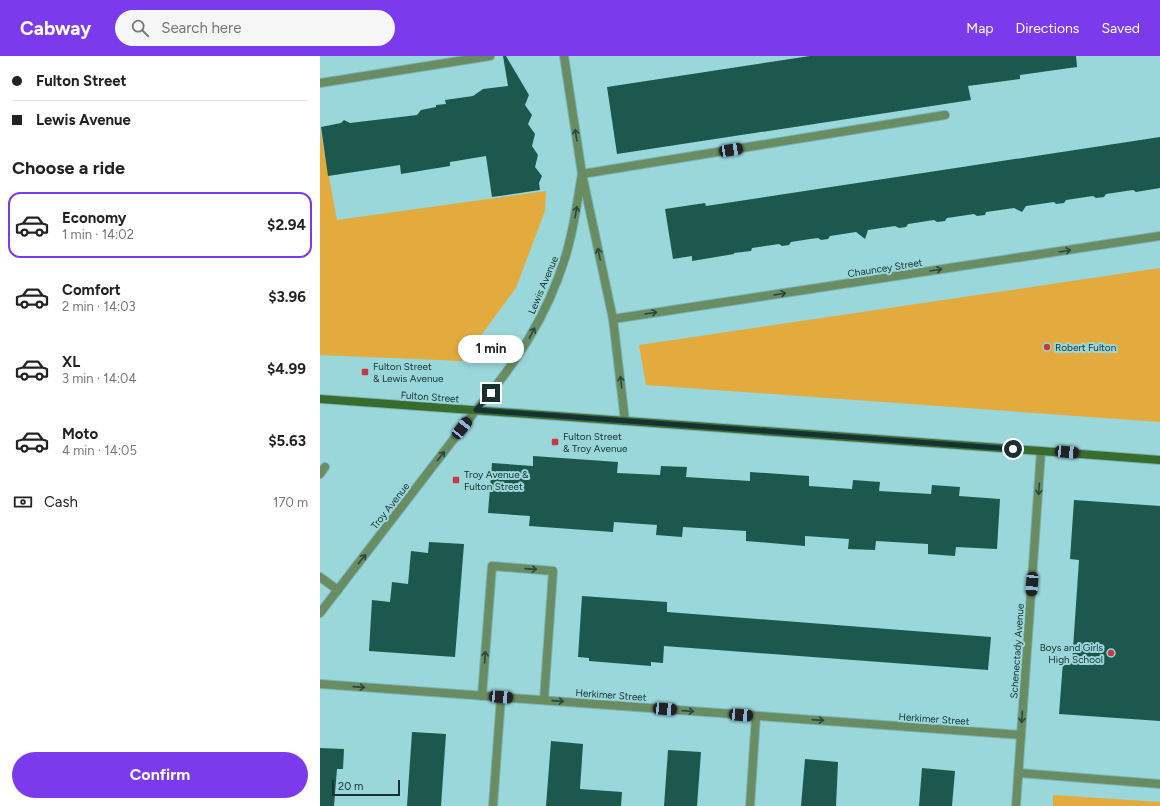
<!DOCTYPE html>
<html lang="en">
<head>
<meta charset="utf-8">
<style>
	:root { --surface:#fff; --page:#f6f6f6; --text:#222; --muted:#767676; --line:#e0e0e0; --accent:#7c3aed }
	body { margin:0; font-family:Figtree,sans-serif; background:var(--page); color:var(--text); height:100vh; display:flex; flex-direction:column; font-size:15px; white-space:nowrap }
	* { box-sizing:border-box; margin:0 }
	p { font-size:13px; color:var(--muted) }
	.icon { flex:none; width:22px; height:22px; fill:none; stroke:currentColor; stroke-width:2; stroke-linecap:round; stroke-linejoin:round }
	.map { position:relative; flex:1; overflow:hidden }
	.sheet { display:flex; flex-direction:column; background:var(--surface); width:320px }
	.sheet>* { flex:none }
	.guide { display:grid; align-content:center; height:88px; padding:0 12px; background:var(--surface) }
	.scale { position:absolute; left:12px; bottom:10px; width:68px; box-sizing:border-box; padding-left:4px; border:2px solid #173031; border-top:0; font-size:11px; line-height:14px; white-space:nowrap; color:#173031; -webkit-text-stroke:3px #99d7da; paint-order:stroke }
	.end { position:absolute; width:18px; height:18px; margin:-9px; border:5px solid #173031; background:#fff; box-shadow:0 0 0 2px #fff }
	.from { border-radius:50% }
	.bubble { position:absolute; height:28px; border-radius:14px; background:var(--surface); box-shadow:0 2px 6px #0003; font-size:13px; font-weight:700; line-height:28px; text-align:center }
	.car { position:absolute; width:12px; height:24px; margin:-12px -6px; border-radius:5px; box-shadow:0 0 3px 1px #0007; background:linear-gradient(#222 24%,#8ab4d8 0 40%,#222 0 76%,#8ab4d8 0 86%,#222 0) }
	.guide b { display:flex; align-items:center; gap:14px; height:38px; font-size:15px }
	.guide b+b { border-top:1px solid var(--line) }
	.guide i { width:10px; height:10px; background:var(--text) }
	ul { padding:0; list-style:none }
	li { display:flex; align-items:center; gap:12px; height:66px; margin:0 8px 6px; padding:0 4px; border:2px solid transparent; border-radius:12px }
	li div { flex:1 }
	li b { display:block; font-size:15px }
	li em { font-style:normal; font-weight:700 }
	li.selected { border-color:var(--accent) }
	li>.icon { width:36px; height:36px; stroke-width:1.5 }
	h2 { padding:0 12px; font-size:18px; line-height:48px }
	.pay { display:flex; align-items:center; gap:10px; height:44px; padding:0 12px; font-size:15px }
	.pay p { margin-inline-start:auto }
	.button { display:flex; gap:8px; margin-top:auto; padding:8px 12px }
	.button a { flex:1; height:46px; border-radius:24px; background:var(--accent); color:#fff; font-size:16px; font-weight:700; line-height:46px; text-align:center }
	header { display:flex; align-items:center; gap:24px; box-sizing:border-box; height:56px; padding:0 20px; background:var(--accent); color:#fff }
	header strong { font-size:19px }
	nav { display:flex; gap:22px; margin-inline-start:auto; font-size:14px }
	.search { width:280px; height:36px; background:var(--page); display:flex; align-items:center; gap:10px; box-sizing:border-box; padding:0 14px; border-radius:22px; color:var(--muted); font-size:15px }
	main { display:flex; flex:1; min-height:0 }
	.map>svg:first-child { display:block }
	.green { fill:#e3ab3e }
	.building { fill:#1d584e }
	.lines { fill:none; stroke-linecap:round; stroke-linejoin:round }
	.service-casing { stroke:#7cb2b5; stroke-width:10 }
	.minor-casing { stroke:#7cb2b5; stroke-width:10 }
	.secondary-casing { stroke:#7cb2b5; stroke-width:10 }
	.service { stroke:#698c62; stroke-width:8 }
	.minor { stroke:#698c62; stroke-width:8 }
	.secondary { stroke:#386c2d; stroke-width:8 }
	.oneway { stroke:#2c473d }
	.route { stroke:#173031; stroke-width:5 }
	.poi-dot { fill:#c83846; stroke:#99d7da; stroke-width:1.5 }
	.labels { text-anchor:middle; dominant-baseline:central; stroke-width:4; stroke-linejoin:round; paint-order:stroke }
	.street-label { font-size:10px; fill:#173031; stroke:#99d7da }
	.poi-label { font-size:10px; fill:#173031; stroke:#99d7da; text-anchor:start }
</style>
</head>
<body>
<header>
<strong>Cabway</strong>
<div class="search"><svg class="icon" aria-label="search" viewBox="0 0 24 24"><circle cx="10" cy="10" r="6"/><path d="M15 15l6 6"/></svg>Search here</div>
<nav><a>Map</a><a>Directions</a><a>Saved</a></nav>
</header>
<main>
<section class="sheet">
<div class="guide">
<b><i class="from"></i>Fulton Street</b>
<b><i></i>Lewis Avenue</b>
</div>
<h2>Choose a ride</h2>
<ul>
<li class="selected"><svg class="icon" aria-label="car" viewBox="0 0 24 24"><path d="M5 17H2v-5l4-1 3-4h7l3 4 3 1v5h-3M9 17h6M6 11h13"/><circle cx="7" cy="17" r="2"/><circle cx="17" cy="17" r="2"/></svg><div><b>Economy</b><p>1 min · 14:02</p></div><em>$2.94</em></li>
<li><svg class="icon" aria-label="car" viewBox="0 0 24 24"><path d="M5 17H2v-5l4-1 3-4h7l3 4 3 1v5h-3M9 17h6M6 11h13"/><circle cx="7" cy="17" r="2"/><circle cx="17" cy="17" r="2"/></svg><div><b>Comfort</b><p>2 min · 14:03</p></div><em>$3.96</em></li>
<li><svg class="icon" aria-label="car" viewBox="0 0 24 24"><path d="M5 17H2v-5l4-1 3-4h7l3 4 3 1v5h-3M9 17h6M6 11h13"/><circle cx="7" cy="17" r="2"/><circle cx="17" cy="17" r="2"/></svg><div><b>XL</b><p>3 min · 14:04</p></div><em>$4.99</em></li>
<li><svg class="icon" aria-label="car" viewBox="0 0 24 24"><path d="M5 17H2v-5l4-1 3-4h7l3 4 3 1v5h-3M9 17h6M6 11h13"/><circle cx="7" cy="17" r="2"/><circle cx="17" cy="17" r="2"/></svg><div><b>Moto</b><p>4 min · 14:05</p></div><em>$5.63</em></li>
</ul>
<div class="pay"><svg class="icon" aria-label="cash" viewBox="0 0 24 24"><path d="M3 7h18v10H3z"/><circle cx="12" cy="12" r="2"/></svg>Cash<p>170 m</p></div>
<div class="button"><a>Confirm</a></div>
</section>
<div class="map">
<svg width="840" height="750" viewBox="0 0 840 750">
	<rect width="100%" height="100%" fill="#99d7da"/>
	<g class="green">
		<polygon points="0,73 17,164 226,135 225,155 196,232 142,305 0,299"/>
		<polygon points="840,212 840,366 326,329 319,289"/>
		<polygon points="733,739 840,746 840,750 733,750"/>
	</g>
	<g class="building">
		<polygon points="183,0 186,0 209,39 205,49 212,59 208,68 215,78 212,90 218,99 215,111 222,120 219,127 220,134 172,141 166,100 130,106 130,110 81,118 80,109 8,120 1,71 21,67 24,64 30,67 97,59 101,54 116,51 116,49 126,48 125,44 153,40 163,33 188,30"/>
		<polygon points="490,0 756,0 757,11 700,19 700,23 648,30 651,44 297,98 287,31"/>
		<polygon points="840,81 840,132 816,136 813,134 786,138 784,141 776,142 773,140 766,141 746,144 744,147 736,148 734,146 706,150 702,156 694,152 666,156 665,159 657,160 654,158 627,162 625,165 617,166 614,164 588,168 586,171 579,172 575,170 548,174 545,183 536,176 510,180 508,183 501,184 498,182 490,183 471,186 469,189 462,190 459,188 432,192 431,195 414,197 414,198 372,205 372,200 353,203 345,153 385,147 386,150"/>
		<polygon points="213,400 298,406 297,417 340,419 341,410 367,411 366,421 430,425 430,416 489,420 489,430 532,433 533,424 560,426 559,435 611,438 612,429 640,431 639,440 680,443 677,493 636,491 635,500 608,498 608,488 556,485 555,494 528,493 529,483 485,480 485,490 426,485 426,475 363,471 362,481 336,479 337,469 294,466 293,476 209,470 210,460 168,457 172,407 213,410"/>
		<polygon points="754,444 840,450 840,665 739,658 743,606 752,607 759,504 750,503"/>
		<polygon points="109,486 144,488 135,601 49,595 52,544 70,546 72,526 88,528 91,495 108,497"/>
		<polygon points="262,540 347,546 347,556 671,581 668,614 344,590 343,607 331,606 331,610 269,605 269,602 258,601"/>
		<polygon points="92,676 126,678 121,750 87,750"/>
		<polygon points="231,685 263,688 260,733 302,736 301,750 226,750"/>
		<polygon points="0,692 24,693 23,713 17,713 14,750 0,750"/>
		<polygon points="348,694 381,696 377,750 344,750"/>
		<polygon points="485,703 518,706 516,750 481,750"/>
		<polygon points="602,712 635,715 632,750 599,750"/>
	</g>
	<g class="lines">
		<g class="service-casing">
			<g id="service">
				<polyline points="262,118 625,59"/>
				<polyline points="0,418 5,411"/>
				<polyline points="0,521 18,534"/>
				<polyline points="162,640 172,510 233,515 224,644"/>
				<polyline points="699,717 840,728"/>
			</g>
		</g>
		<g class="minor-casing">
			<g id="minor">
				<polyline points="244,0 262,118 293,263 305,365"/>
				<polyline points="0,27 170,0"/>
				<polyline points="293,263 840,180"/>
				<path d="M0 557 156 354C196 308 227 260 245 202 254 174 257 146 262 118"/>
				<polyline points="0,628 701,679"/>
				<polyline points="173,750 181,641"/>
				<polyline points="430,750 436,660"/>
				<polyline points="696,750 721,395"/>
			</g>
		</g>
		<g class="secondary-casing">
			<polyline id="secondary" points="0,343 721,395 840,404"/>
		</g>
		<use href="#service" class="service"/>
		<use href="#minor" class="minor"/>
		<use href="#secondary" class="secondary"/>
	</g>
	<defs><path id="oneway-shaft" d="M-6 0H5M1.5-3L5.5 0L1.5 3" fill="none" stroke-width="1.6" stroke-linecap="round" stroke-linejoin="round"/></defs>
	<g class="oneway">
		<use href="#oneway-shaft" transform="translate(256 79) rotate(-99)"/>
		<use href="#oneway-shaft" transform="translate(256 156) rotate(-80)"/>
		<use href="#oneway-shaft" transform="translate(745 195) rotate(-9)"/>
		<use href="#oneway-shaft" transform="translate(279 198) rotate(-102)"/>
		<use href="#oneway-shaft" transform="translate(616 214) rotate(-9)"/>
		<use href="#oneway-shaft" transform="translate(460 238) rotate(-9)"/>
		<use href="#oneway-shaft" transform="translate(331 257) rotate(-9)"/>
		<use href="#oneway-shaft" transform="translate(212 277) rotate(-62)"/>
		<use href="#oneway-shaft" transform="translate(301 326) rotate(-97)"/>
		<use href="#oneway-shaft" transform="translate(121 400) rotate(-52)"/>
		<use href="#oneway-shaft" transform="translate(719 433) rotate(94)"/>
		<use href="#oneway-shaft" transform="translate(42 503) rotate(-52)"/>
		<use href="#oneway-shaft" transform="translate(211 513) rotate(4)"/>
		<use href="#oneway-shaft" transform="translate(165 601) rotate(-86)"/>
		<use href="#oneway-shaft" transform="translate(39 631) rotate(4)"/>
		<use href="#oneway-shaft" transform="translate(238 645) rotate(4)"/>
		<use href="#oneway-shaft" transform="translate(368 655) rotate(4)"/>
		<use href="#oneway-shaft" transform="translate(702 661) rotate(94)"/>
		<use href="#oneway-shaft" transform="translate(498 664) rotate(4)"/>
	</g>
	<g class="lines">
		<polyline class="route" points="171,337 156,354 693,393"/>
	</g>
	<g class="poi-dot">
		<circle cx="727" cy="291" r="4"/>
		<rect x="41" y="312" width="8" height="8" rx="2"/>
		<rect x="231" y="382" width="8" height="8" rx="2"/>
		<rect x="132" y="420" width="8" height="8" rx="2"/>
		<circle cx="791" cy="597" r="4"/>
	</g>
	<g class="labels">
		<g class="street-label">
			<text transform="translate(565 212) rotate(-9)">Chauncey Street</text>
			<text transform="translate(223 229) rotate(-67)">Lewis Avenue</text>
			<text transform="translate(110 341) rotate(4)">Fulton Street</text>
			<text transform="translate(70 450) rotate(-52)">Troy Avenue</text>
			<text transform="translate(697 595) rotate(-86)">Schenectady Avenue</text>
			<text transform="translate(291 639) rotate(4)">Herkimer Street</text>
			<text transform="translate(614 663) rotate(4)">Herkimer Street</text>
		</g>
		<g class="poi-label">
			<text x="735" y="291">Robert Fulton</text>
			<text x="53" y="310">Fulton Street<tspan x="53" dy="12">&amp; Lewis Avenue</tspan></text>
			<text x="243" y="380">Fulton Street<tspan x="243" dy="12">&amp; Troy Avenue</tspan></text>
			<text x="144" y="418">Troy Avenue &amp;<tspan x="144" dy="12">Fulton Street</tspan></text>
			<text x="783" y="591" text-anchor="end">Boys and Girls<tspan x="783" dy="12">High School</tspan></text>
		</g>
	</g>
</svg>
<div class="scale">20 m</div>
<i class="end from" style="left:693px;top:393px"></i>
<i class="end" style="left:171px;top:337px"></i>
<div class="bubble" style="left:138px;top:279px;width:66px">1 min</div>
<i class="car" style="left:411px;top:94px;rotate:81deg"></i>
<i class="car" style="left:142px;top:372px;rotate:38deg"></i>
<i class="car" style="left:747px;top:396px;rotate:95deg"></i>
<i class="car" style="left:712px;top:528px;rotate:184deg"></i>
<i class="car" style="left:181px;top:641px;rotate:94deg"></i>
<i class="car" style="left:345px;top:653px;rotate:94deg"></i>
<i class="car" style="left:421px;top:659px;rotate:94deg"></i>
</div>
</main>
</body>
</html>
